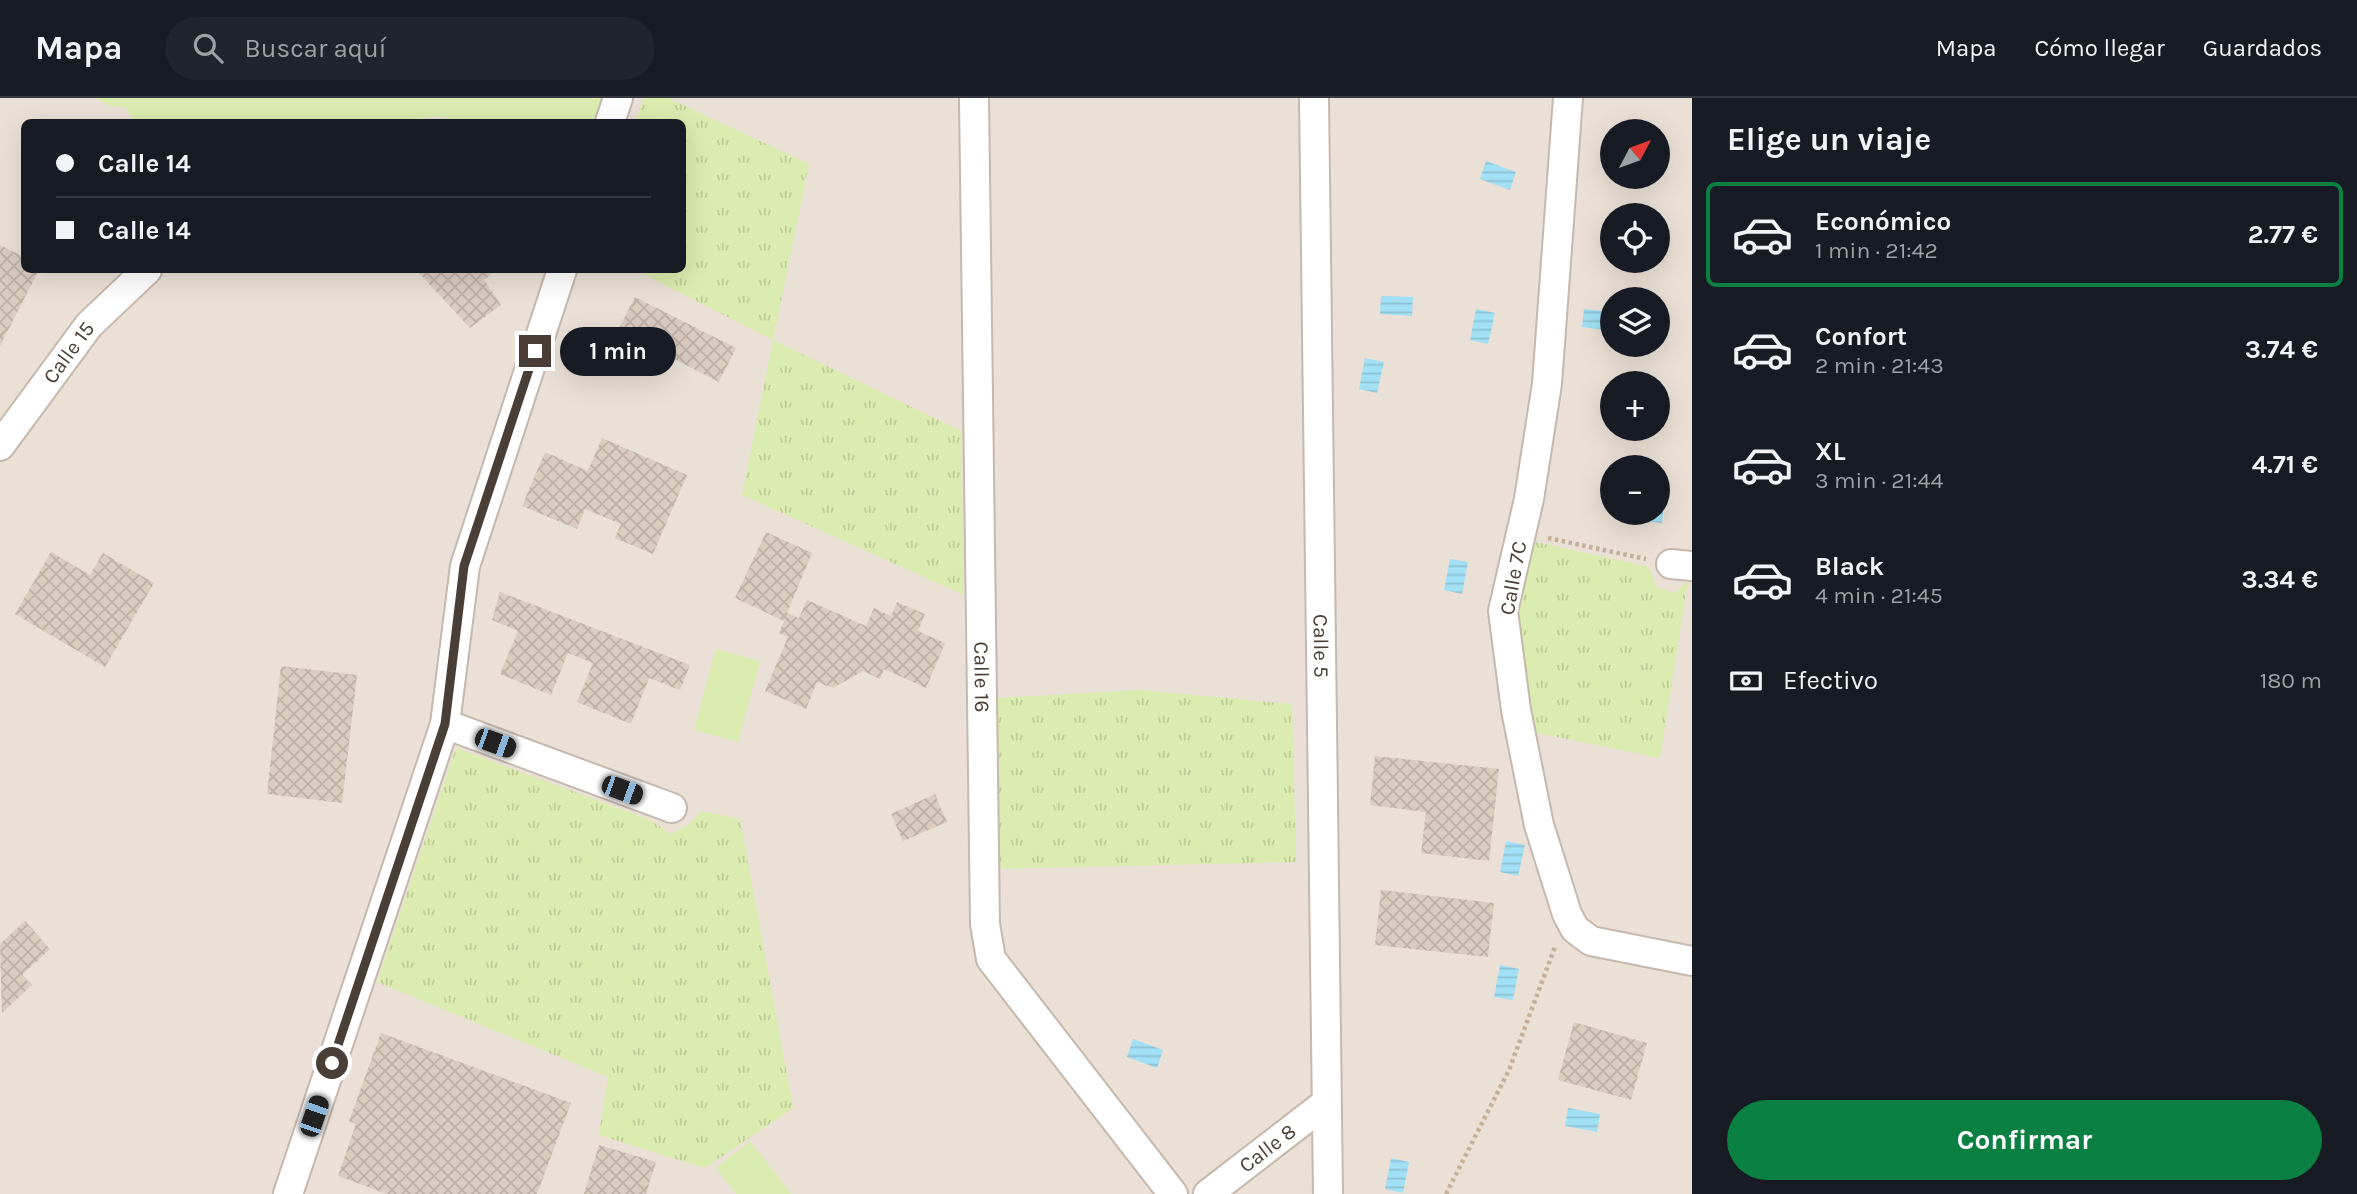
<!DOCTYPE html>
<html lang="es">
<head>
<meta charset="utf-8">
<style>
	:root { --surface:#171b24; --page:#20242c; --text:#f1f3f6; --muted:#9ea1a6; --line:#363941; --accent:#0b8043 }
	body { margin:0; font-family:Karla,sans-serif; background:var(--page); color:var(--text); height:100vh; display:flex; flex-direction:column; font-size:26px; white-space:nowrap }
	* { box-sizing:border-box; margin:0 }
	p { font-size:23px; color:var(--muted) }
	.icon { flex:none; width:38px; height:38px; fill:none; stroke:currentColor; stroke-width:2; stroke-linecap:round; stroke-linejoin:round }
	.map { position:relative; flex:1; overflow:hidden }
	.drawer { display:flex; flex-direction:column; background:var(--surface); width:665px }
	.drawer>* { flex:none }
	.top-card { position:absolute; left:21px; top:21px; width:665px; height:154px; border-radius:10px; box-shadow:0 7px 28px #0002; display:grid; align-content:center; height:154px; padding:0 35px; background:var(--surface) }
	.needle { width:46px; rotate:49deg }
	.controls { position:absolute; left:1600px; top:21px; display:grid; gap:14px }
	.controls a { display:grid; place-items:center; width:70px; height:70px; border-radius:50%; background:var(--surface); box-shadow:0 7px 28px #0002; font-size:35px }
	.end { position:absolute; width:32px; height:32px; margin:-16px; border:9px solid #493f36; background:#fff; box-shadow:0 0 0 4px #fff }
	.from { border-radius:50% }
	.bubble { position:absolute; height:49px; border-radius:24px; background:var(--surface); box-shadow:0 7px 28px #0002; font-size:23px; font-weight:700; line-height:49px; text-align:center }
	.car { position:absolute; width:21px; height:42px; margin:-21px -10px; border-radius:9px; box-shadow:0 0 5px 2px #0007; background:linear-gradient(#222 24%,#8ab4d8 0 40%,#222 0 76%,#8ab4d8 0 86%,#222 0) }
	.top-card b { display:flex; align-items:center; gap:24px; height:66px; font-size:26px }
	.top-card b+b { border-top:2px solid var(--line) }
	.top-card i { width:18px; height:18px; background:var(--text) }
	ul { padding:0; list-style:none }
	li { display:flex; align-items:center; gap:21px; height:105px; margin:0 14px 10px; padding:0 21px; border:4px solid transparent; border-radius:10px }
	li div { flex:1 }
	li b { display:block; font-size:26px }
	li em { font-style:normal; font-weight:700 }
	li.on { border-color:var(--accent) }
	li>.icon { width:63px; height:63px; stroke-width:1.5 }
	h2 { padding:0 35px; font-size:32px; line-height:84px }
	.pay { display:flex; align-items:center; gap:18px; height:77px; padding:0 35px; font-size:26px }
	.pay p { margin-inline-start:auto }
	.primary-button { display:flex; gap:14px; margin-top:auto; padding:14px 35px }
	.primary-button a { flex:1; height:80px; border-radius:42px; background:var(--accent); color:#fff; font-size:28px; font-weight:700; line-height:80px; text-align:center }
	header { display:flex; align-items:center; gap:42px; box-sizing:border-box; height:98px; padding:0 35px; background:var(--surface); border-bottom:2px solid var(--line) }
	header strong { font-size:33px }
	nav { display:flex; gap:38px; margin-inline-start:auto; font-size:24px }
	.search { width:490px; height:63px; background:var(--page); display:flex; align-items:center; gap:18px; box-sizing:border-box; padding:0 24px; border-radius:38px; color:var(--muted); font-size:26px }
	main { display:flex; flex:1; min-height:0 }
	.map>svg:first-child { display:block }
	.residential { fill:#eae0d6; fill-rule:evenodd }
	.grass { fill:url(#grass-tufts) }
	.garden { fill:#daecaf }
	.water { fill:url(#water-rules) }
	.building { fill:url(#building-cross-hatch) }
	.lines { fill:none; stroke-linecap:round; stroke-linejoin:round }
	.street-casing { stroke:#c5b8ad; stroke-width:32 }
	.path { stroke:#c4af9a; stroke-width:4.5; stroke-dasharray:3.5 3.5; stroke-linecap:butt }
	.street { stroke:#fff; stroke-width:28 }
	.route { stroke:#493f36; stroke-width:9 }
	.labels { text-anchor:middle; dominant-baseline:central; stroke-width:7; stroke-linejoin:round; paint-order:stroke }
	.street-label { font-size:21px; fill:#493f36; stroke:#fff }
</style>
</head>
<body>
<header>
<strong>Mapa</strong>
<div class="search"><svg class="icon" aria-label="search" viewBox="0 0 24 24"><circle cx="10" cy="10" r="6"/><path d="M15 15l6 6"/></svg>Buscar aquí</div>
<nav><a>Mapa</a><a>Cómo llegar</a><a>Guardados</a></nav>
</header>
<main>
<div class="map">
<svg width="1692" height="1096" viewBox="0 0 1692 1096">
	<defs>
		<pattern id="grass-tufts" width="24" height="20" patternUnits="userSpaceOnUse" patternTransform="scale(1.75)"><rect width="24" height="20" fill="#daecaf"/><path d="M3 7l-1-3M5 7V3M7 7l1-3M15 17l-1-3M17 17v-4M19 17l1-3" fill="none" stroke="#bdcb97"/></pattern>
		<pattern id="water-rules" width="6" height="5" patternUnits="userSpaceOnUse" patternTransform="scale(1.75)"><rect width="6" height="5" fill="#a1e0f5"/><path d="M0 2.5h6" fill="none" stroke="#8cc1d3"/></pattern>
		<pattern id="building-cross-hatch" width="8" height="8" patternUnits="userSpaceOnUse" patternTransform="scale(1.75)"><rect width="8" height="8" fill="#dbccc0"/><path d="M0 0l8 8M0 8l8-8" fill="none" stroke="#bdb0a6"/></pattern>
	</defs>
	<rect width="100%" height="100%" fill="#f5efe8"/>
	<path class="residential" d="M0 0H1692V1096H0ZM24 24H682V172H24ZM1612 33H1657V79H1612ZM1612 117H1657V163H1612ZM1612 201H1657V247H1612ZM1612 285H1657V331H1612ZM1612 369H1657V415H1612Z"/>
	<g class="grass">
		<polygon points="644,0 668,0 809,66 773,242 961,333 964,497 742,397 773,242 636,172 682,172 682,24 635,24"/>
		<polygon points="1532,443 1649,469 1656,489 1675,495 1688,482 1660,660 1533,634 1514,517"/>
		<polygon points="1139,592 1292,606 1296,764 999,771 997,600"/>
		<polygon points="456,650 650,722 671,736 688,727 702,713 740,721 793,1010 705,1070 599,1037 608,979 377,884"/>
	</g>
	<g class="garden">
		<path d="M96 0H604L596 24H461C442 18 430 16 411 24H135L124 9H112Z"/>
		<polygon points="716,551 760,563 738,644 694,632"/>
		<polygon points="750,1043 791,1096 736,1096 716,1070"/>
	</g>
	<g class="water">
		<polygon points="1486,63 1516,74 1510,92 1480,81"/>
		<polygon points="1381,198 1413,199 1412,218 1380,216"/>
		<polygon points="1476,211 1495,215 1488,246 1470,242"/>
		<polygon points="1584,211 1612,214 1612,233 1582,229"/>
		<polygon points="1365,260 1384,264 1377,295 1359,291"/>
		<polygon points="1657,406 1664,406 1662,425 1630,421 1631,415 1657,415"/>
		<polygon points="1450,461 1468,464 1462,496 1444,492"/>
		<polygon points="1506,743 1525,747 1518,778 1500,774"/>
		<polygon points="1500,867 1519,871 1513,902 1494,899"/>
		<polygon points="1133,941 1163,952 1157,970 1127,959"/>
		<polygon points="1568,1010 1600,1016 1597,1034 1565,1028"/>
		<polygon points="1391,1060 1409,1064 1403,1095 1385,1091"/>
	</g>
	<g class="building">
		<polygon points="0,147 24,159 24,172 39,172 0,248"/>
		<polygon points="394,172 496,172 484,182 501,207 470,230 419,175"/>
		<polygon points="635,199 736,250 719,284 618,232"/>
		<polygon points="602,340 687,377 653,456 615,440 621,426 585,411 577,431 522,408 545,354 588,373"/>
		<polygon points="766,434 812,455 787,515 799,520 807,502 866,528 874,510 891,518 897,504 925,516 918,533 945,545 926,590 884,571 880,581 863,573 833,590 817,584 806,611 765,593 788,539 779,535 784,523 735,500"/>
		<polygon points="51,454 90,477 103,455 154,485 105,569 15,516"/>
		<polygon points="500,494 690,567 680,592 649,580 631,626 577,604 593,565 568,555 551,597 500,576 518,533 492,522"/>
		<polygon points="281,568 357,577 342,705 267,696"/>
		<polygon points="1375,658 1499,671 1489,763 1421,755 1426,714 1370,707"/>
		<polygon points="935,696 947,724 903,743 891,716"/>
		<polygon points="1381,792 1494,805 1488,859 1375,847"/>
		<polygon points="25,823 50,851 22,877 32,887 2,915 0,846"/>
		<polygon points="1574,924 1647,945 1631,1002 1558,982"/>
		<polygon points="381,935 571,1005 537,1096 387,1096 338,1078 356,1026 349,1023"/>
		<polygon points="599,1047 656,1064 646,1096 584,1096"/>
	</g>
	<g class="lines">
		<g class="street-casing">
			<g id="street">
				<path id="s1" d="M974 0 985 826 991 861 1173 1096"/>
				<path id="s2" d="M1314 0 1328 1096"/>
				<polyline points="1568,0 1547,286 1529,401 1503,513 1516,612 1539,727 1567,816 1575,831 1591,843 1692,863"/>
				<polyline points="610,24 618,0"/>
				<path id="s3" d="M0 348 89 227 147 172"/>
				<polyline points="1671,466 1692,468"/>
				<polyline points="445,626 672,710"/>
				<polyline points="288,1096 445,626 465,468 562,172"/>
				<path id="s4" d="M1208 1096 1326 1005"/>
			</g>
		</g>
		<g class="path">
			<polyline points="1548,440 1646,461"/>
			<polyline points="1446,1096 1509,972 1555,849"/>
		</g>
		<use href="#street" class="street"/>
	</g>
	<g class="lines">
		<polyline class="route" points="332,965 445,626 464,468 535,253"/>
	</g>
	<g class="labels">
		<g class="street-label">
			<text stroke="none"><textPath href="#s3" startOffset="116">Calle 15</textPath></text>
			<text transform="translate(1513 480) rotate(-80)">Calle 7C</text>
			<text stroke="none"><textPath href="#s2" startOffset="548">Calle 5</textPath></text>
			<text stroke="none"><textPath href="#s1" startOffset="579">Calle 16</textPath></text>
			<text stroke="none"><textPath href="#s4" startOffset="75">Calle 8</textPath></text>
		</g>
	</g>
</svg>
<div class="controls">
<a><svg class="needle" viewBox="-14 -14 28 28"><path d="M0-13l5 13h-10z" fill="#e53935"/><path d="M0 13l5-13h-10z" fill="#9ea1a6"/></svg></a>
<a><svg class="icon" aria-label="locate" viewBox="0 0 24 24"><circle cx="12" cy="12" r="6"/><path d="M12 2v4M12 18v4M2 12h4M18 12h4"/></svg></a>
<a><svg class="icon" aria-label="layers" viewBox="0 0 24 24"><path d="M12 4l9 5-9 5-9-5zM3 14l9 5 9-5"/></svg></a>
<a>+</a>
<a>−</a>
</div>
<i class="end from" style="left:332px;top:965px"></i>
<i class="end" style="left:535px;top:253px"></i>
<div class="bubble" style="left:560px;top:229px;width:116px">1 min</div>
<i class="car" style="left:495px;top:645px;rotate:110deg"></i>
<i class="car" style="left:622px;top:692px;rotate:110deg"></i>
<i class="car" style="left:314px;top:1018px;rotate:19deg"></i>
<div class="top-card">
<b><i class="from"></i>Calle 14</b>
<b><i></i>Calle 14</b>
</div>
</div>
<section class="drawer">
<h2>Elige un viaje</h2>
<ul>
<li class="on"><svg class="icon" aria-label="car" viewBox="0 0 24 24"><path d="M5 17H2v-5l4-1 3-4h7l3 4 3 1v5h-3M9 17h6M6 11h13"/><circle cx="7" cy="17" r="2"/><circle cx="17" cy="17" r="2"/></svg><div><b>Económico</b><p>1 min · 21:42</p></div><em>2.77 €</em></li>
<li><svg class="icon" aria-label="car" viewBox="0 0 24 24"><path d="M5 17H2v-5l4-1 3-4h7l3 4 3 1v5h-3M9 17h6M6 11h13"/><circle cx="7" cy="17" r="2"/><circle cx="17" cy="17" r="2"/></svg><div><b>Confort</b><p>2 min · 21:43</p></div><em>3.74 €</em></li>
<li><svg class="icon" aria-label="car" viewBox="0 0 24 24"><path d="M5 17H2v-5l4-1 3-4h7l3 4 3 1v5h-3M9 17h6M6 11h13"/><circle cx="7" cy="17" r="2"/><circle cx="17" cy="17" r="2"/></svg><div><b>XL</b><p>3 min · 21:44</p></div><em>4.71 €</em></li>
<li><svg class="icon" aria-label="car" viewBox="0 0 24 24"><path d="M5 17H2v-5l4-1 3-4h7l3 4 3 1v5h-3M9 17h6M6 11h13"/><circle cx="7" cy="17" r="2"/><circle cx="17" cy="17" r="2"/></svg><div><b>Black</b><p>4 min · 21:45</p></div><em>3.34 €</em></li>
</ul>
<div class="pay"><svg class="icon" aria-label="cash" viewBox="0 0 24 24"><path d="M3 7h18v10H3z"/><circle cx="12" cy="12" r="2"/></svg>Efectivo<p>180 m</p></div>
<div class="primary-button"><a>Confirmar</a></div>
</section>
</main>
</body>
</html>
